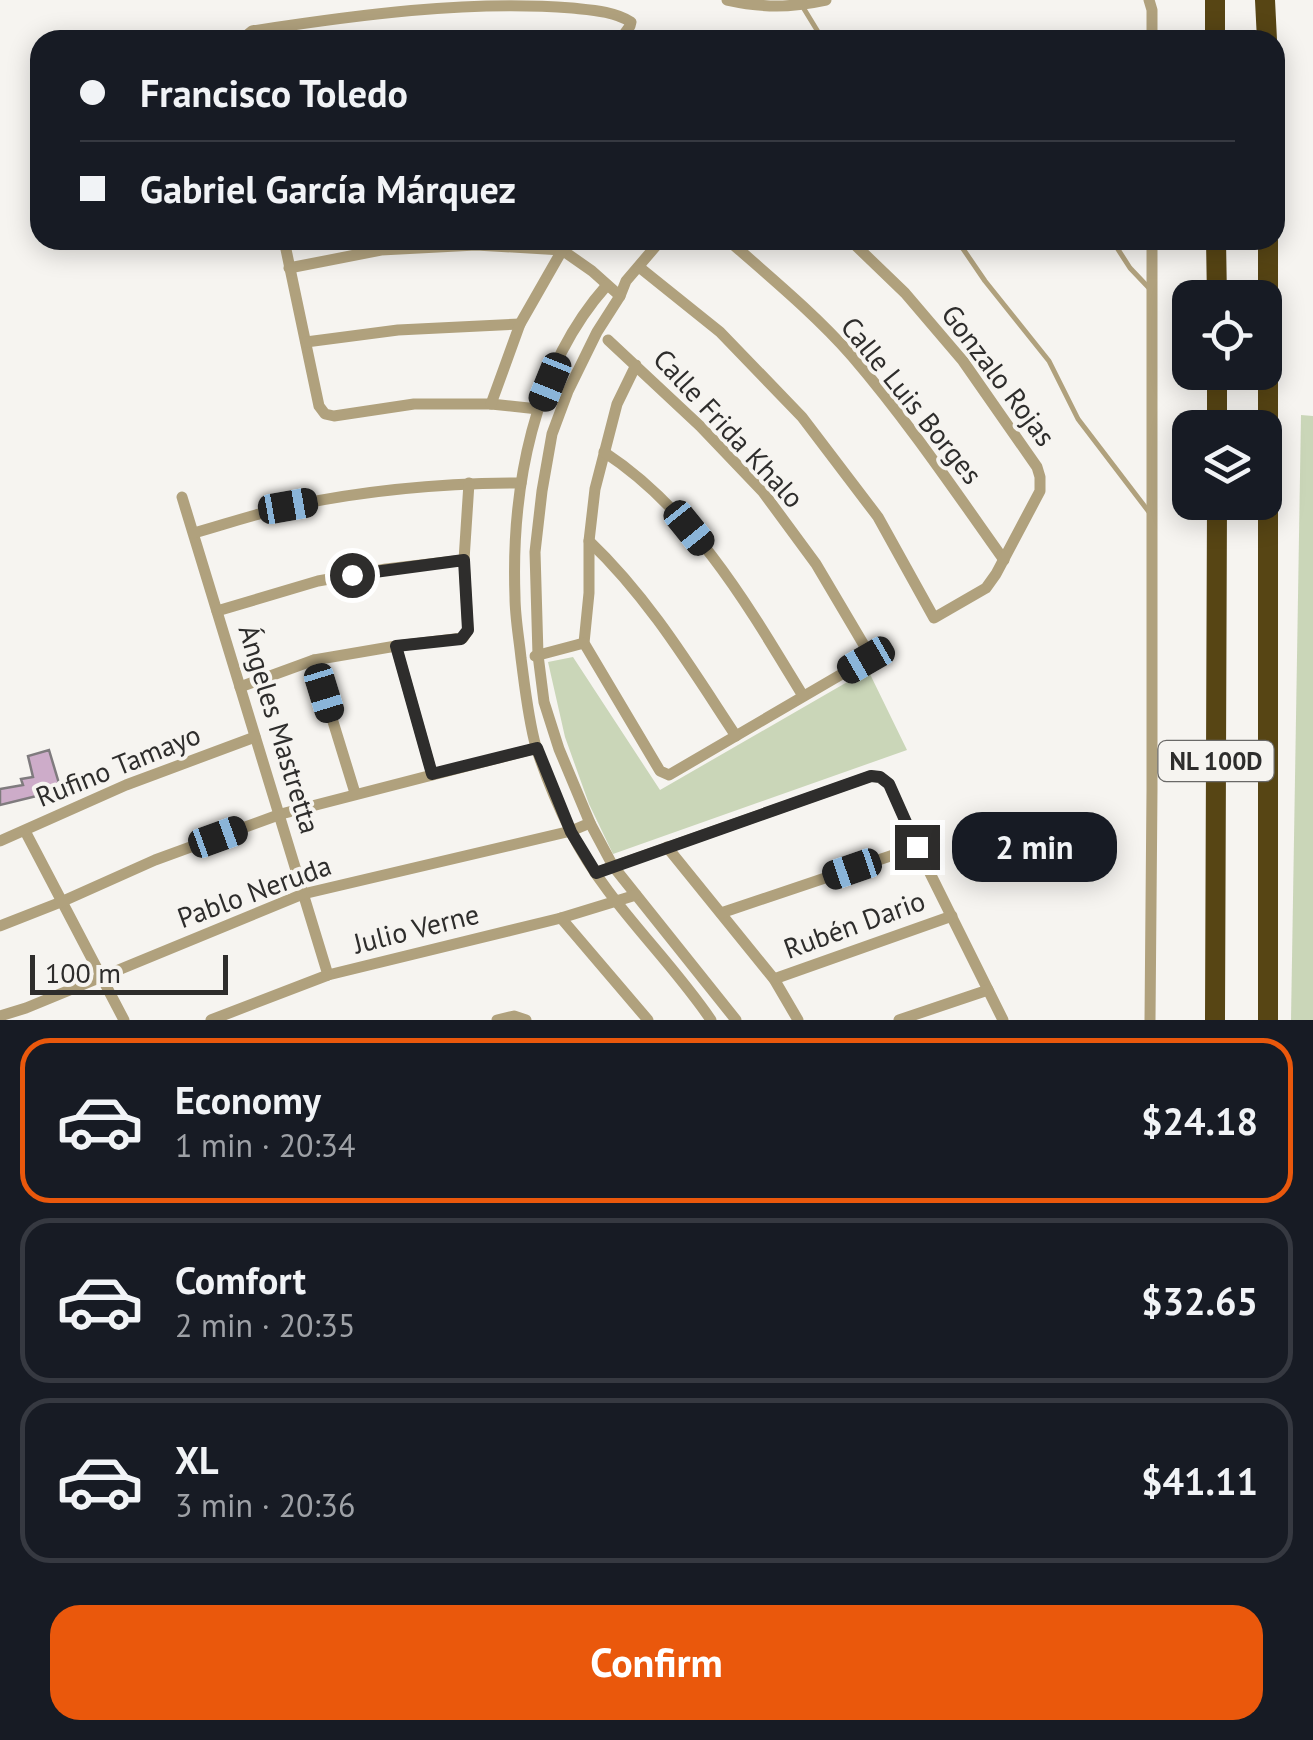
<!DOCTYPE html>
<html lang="en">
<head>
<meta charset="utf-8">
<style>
	:root { --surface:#171b24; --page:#20242c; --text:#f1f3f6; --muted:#9ea1a6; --line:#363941; --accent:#ea580c }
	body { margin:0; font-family:"PT Sans",sans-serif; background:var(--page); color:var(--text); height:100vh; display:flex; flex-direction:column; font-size:38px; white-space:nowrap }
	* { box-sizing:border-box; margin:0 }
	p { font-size:32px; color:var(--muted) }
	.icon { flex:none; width:55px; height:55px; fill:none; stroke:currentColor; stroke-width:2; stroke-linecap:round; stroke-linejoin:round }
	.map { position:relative; height:1020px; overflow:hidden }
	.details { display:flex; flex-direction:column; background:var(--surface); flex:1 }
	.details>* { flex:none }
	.top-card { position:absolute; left:30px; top:30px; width:1255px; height:220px; border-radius:30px; box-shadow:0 5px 25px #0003; display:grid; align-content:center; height:220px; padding:0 50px; background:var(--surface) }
	.buttons { position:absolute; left:1172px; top:280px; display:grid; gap:20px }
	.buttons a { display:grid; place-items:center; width:110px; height:110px; border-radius:20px; background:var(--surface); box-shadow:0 5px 25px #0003; font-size:50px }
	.scale { position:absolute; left:30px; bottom:25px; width:198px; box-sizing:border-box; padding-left:10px; border:5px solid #2e2d2c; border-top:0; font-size:28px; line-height:35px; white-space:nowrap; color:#2e2d2c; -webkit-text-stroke:8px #f6f4f0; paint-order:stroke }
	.end { position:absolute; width:45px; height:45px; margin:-22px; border:12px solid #2e2d2c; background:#fff; box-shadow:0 0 0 5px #fff }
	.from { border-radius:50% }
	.bubble { position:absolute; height:70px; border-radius:30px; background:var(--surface); box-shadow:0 5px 25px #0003; font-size:32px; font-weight:700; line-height:70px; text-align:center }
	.car { position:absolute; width:30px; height:60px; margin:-30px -15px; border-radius:12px; box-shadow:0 0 8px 2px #0007; background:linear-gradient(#222 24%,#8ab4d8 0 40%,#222 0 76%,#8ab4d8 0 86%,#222 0) }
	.top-card b { display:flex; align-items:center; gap:35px; height:95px; font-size:38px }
	.top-card b+b { border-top:2px solid var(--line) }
	.top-card i { width:25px; height:25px; background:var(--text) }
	ul { padding:18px 0 0; list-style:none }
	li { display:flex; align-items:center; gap:30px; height:165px; margin:0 20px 15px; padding:0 30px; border:5px solid var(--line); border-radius:30px }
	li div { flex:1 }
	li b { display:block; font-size:38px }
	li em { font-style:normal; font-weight:700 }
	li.current { border-color:var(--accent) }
	li>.icon { width:90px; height:90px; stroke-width:1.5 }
	.cta { display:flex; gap:20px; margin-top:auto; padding:20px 50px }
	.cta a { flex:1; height:115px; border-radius:30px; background:var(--accent); color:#fff; font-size:40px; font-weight:700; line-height:115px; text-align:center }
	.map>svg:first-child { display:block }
	.green { fill:#cad6b8 }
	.building { fill:#cdacc9; stroke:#7f7b7e; stroke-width:2.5 }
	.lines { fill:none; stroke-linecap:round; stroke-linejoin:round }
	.lane { stroke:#b0a17d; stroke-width:5 }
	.street { stroke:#b0a17d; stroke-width:11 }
	.highway { stroke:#574514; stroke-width:20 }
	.route { stroke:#2e2d2c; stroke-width:12 }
	.labels { text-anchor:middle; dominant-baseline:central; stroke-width:8; stroke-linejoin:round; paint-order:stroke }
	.shield { fill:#f6f4f0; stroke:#6a6967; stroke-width:2.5 }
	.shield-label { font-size:25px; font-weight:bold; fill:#2e2d2c }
	.street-label { font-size:28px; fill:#2e2d2c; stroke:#f6f4f0 }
</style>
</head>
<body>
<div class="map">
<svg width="1313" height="1020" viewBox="0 0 1313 1020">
	<rect width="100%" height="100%" fill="#f6f4f0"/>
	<g class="green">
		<polygon points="1301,415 1313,416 1313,1020 1291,1020"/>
		<polygon points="573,657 660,790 868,670 907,750 613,854 589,804 565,737 548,662"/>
	</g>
	<polygon class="building" points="49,750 61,790 0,805 0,789 23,785 21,779 33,777 28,756"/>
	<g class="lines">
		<g class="lane">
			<polyline points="801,4 823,40"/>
			<polyline points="957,240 985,281 1049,361 1078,419 1149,512"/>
			<polyline points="1112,240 1130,268 1149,288"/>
		</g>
		<g class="street">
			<path d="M727 0C764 8 789 8 826 0"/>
			<polyline points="1149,0 1152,10 1152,40"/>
			<path d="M241 40 252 31C357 15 465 0 572 8 591 10 614 11 631 22L630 26 620 40"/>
			<polyline points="284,240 319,406 325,414 334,416 414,404 491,404 538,409"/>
			<polyline points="661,240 626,281 620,296 597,332 568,391 552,434 542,491 535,552 538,655 544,702 559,749 590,823 613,866 736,1020"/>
			<path d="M728 240C770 277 815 314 852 356 907 420 955 491 1004 560"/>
			<polyline points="639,267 720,332 802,417 878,517 934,618 986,588 996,574 1040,491 1040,477 1037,467 963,361 905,293 850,240"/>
			<polyline points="289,268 381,250 476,245 562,250 592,271 620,296"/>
			<path d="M607 285C533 368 511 489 515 597 515 617 519 638 521 658 525 688 528 718 536 747 545 775 558 806 571 832 606 902 667 955 711 1020"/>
			<polyline points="608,340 700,426 763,492 816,564 871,657 669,775 660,771 584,643 589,593 589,541 595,489 617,404 636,365"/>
			<polyline points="306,342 398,330 520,324"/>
			<polyline points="491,404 520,324 568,240"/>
			<path d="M604 452C694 511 749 607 803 696"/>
			<polyline points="182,497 328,975"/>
			<path d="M194 533C226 524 258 513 291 506 367 490 443 483 521 483"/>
			<path d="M589 541C649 598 691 668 736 736"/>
			<polyline points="217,611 318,581 386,569 464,560"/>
			<polyline points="396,646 432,774"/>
			<polyline points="535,656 584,643"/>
			<polyline points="314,660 355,793"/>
			<polyline points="240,687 314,660 396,646 463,638 468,630 464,560 469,483"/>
			<polyline points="25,831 124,1020"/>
			<polyline points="0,841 126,785 255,737"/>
			<polyline points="667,847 774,979 798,1020"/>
			<polyline points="595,873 871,776 880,777 889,784 917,847 1003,1020"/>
			<polyline points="721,913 917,847"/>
			<polyline points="561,918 648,1020"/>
			<polyline points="0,926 61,902 155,860 281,814 537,748"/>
			<polyline points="774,979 952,916"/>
			<polyline points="0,1016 26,1008 303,894 571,831 590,823"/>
			<polyline points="211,1020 328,975 561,918 636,895"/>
			<polyline points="497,1020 514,1016 526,1020"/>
			<polyline points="899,1020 988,990"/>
			<polyline points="1150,1020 1152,790 1152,240"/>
		</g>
		<g class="highway">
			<polyline points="1215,0 1215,40"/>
			<polyline points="1265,0 1267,40"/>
			<polyline points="1216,240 1217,298"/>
			<polyline points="1268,240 1268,1020"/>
			<polyline points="1217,372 1217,428"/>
			<polyline points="1215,1020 1217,502"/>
		</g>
	</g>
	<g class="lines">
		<polyline class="route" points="352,575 464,560 468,630 461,639 396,646 432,774 537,748 571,832 596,873 871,776 880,777 889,784 917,847"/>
	</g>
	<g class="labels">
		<rect class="shield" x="1158.5" y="741" width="115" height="40" rx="8"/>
		<g class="shield-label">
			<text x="1216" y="761">NL 100D</text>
		</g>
		<g class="street-label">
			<text transform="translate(999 375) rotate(53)">Gonzalo Rojas</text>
			<text transform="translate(912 400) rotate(51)">Calle Luis Borges</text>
			<text transform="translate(729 428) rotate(47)">Calle Frida Khalo</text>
			<text transform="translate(280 729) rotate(73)">Ángeles Mastretta</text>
			<text transform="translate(118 765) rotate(-22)">Rufino Tamayo</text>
			<text transform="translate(254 891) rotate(-20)">Pablo Neruda</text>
			<text transform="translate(854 924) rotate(-20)">Rubén Dario</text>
			<text transform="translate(416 928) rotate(-14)">Julio Verne</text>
		</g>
	</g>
</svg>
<div class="buttons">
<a><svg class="icon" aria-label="locate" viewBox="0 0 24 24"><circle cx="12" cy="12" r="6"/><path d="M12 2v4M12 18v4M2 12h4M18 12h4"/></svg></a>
<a><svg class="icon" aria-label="layers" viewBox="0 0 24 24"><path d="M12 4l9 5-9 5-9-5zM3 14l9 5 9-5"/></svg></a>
</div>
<div class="scale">100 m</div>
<i class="end from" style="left:352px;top:575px"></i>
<i class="end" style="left:917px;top:847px"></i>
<div class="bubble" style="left:952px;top:812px;width:165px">2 min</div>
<i class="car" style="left:550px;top:382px;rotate:202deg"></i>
<i class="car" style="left:288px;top:506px;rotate:80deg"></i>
<i class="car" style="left:689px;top:528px;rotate:141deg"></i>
<i class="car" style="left:866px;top:660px;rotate:240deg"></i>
<i class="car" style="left:324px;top:693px;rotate:163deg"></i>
<i class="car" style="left:218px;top:837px;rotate:70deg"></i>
<i class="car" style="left:852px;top:869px;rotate:251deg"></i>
<div class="top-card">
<b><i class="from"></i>Francisco Toledo</b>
<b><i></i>Gabriel García Márquez</b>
</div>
</div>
<section class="details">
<ul>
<li class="current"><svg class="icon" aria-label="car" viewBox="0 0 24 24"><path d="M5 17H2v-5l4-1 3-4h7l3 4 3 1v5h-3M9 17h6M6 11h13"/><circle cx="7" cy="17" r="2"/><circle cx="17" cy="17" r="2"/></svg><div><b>Economy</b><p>1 min · 20:34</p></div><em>$24.18</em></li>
<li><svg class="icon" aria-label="car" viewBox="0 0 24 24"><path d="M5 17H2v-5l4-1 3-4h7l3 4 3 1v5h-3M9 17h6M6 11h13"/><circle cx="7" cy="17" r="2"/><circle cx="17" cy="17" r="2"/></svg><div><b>Comfort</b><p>2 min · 20:35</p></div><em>$32.65</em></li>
<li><svg class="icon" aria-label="car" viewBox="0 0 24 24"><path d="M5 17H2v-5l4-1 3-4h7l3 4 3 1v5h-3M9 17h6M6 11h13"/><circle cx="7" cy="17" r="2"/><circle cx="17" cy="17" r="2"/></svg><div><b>XL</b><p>3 min · 20:36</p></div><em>$41.11</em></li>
</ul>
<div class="cta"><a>Confirm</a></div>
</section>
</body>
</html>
